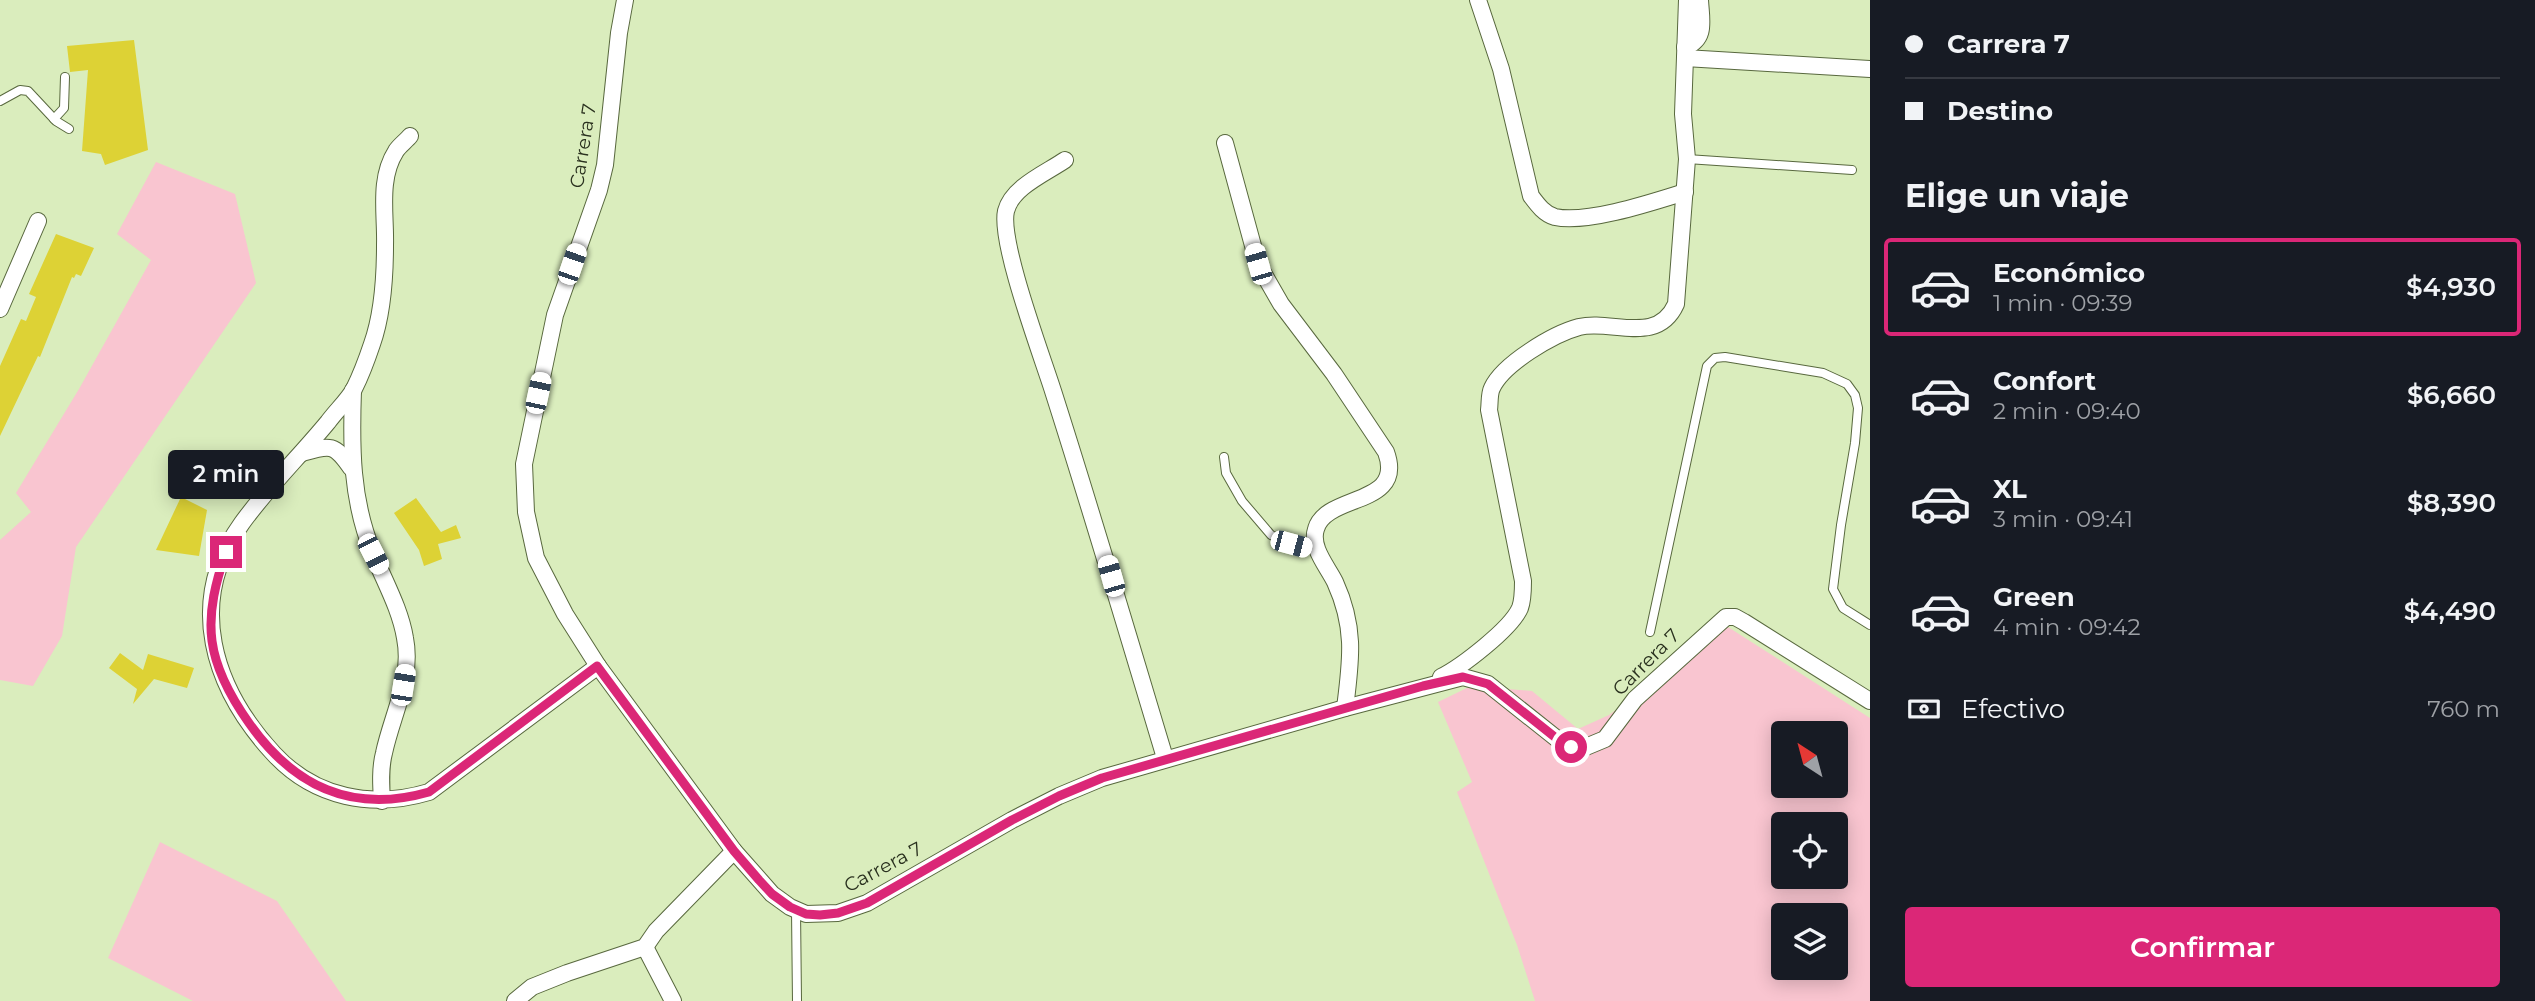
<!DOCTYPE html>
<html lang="es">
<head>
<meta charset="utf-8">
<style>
	:root { --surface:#171b24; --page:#20242c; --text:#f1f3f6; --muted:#9ea1a6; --line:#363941; --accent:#db2777 }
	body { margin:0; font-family:Montserrat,sans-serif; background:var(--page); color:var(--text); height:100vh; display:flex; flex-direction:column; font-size:26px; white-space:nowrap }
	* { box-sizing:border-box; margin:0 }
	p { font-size:23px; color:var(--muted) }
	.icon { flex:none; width:38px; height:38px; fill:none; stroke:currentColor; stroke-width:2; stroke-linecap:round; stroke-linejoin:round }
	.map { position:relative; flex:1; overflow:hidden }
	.sheet { display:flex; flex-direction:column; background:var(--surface); width:665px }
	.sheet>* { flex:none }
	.hud { display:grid; align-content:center; height:154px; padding:0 35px; background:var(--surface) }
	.needle { width:46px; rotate:324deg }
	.buttons { position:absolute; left:1771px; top:721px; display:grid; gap:14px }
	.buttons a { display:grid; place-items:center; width:77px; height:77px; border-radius:7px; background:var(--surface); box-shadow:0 4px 18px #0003; font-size:35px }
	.end { position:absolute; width:32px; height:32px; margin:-16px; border:9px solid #db2777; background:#fff; box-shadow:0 0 0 4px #fff }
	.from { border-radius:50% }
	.bubble { position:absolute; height:49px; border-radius:7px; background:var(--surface); box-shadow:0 4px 18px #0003; font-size:23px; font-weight:600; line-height:49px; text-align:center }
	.car { position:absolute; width:21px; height:42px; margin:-21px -10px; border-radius:9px; box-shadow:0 0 5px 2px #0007; background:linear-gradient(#fff 24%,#345 0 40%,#fff 0 76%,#345 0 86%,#fff 0) }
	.hud b { display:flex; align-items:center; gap:24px; height:66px; font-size:26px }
	.hud b+b { border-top:2px solid var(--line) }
	.hud i { width:18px; height:18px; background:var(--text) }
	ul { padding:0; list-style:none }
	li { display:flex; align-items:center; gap:21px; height:98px; margin:0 14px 10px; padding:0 21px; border:4px solid transparent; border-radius:7px }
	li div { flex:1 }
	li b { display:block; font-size:26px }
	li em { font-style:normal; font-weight:600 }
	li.active { border-color:var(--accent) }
	li>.icon { width:63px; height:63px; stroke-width:1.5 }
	h2 { padding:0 35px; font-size:32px; line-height:84px }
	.pay { display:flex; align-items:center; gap:18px; height:77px; padding:0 35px; font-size:26px }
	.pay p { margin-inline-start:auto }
	.primary-button { display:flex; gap:14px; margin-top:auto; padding:14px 35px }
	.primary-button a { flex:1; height:80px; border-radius:7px; background:var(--accent); color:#fff; font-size:28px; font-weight:600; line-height:80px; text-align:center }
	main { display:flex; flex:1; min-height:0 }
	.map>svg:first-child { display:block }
	.green { fill:#f9c5d0; fill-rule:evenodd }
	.building { fill:#ddd235 }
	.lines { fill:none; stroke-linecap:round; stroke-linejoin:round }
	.lane-casing { stroke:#58683e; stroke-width:10 }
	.street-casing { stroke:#58683e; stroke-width:18 }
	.lane { stroke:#fff; stroke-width:8 }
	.street { stroke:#fff; stroke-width:16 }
	.route { stroke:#db2777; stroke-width:9 }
	.labels { text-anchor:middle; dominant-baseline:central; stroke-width:5; stroke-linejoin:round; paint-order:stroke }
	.street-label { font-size:19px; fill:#2a311f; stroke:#daedbd }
</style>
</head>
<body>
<main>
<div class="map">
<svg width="1870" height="1001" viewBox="0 0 1870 1001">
	<rect width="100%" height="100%" fill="#daedbd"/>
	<g class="green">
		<polygon points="156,162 235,194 256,283 76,547 62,636 33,686 0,680 0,540 31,512 16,493 79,389 151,260 117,234"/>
		<path d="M1728 627 1870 718V1001H1535L1517 945 1457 792 1472 782 1438 702 1471 686 1532 691 1578 729 1609 715ZM1783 733H1836V786H1783ZM1783 824H1836V877H1783ZM1783 915H1836V968H1783Z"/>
		<polygon points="160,842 277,901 346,1001 193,1001 108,958"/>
	</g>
	<g class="building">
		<polygon points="134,40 148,150 105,165 101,154 82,151 88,70 70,72 67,46"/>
		<polygon points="56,234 94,248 81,276 76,274 74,278 72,277 40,357 38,356 0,436 0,366 21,319 26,321 36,297 29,294"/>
		<polygon points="181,497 207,510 199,556 156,550"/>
		<polygon points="416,498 441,532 456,525 461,538 438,544 442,559 424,566 419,550 394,513"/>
		<polygon points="120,653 143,670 148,654 194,668 187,688 154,679 133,704 137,689 109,668"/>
	</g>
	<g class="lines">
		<g class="lane-casing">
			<g id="lane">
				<polyline points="0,101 20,90 28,91 56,121 69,129"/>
				<polyline points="54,119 64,108 65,77"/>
				<polyline points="1687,159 1852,170"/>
				<polyline points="1224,457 1226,473 1242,501 1271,535 1291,544 1318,551"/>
				<polyline points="1650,632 1707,366 1715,358 1725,357 1823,373 1847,384 1855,395 1858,408 1855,443 1841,525 1833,589 1843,608 1870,625"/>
				<polyline points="796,910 797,1001"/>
			</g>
		</g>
		<g class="street-casing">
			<g id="street">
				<polyline points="625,0 619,33 605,165 599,190 555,315 524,464 526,512 536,558 565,614 598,666 734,851 772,894 790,907 806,914 838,913 867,903 1012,820 1059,796 1102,778 1345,708 1463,677 1488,684 1561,742 1581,749 1605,739 1635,699 1726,617 1735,617 1744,622 1870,701"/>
				<path d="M1478 0 1501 69 1531 196C1537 204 1544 214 1555 217 1587 224 1653 202 1685 192"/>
				<path d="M1685 47C1707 39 1701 20 1700 0"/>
				<polyline points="1685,58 1870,69"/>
				<path d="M410 136C406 141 399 146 396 151 378 179 386 215 385 245 385 278 383 313 372 344 367 359 361 375 354 389 348 400 336 411 328 422 300 456 268 487 242 523 185 602 213 688 274 754 315 798 372 809 429 792L598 666"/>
				<path d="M1225 143 1258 264 1281 304 1334 374 1386 452C1406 507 1326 493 1316 529 1310 547 1327 566 1335 582 1356 628 1351 660 1345 708"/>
				<path d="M1065 160C1046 173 1012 187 1006 211 999 242 1042 356 1053 391 1092 513 1128 635 1165 758"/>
				<polyline points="0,309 38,221"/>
				<path d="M353 390C351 447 351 500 373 553 384 581 400 608 405 638 413 678 392 715 384 753 380 768 381 785 382 801"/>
				<path d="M302 453C330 445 334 443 351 468"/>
				<path d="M1441 677C1461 667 1511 629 1520 608 1523 600 1523 590 1523 581L1489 410C1490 403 1489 394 1492 388 1503 364 1553 334 1579 327 1612 319 1657 346 1676 304L1687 159 1683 114 1687 0"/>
				<polyline points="645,947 673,1001"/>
				<polyline points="515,1001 532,987 567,973 645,947 656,931 734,851"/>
			</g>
		</g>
		<use href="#lane" class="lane"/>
		<use href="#street" class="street"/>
	</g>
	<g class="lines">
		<path class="route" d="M226 552C216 581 208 611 212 641 216 671 232 699 249 723 294 787 352 814 429 792L597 666 734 851 759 880 772 894 790 907 806 914 820 915 838 913 867 903 1012 820 1059 796 1102 778 1423 686 1463 677 1488 684 1561 742 1571 747"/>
	</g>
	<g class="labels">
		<g class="street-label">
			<text transform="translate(583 146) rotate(-81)">Carrera 7</text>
			<text transform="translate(1646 662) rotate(-45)">Carrera 7</text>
			<text transform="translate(883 867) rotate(-28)">Carrera 7</text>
		</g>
	</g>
</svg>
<div class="buttons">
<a><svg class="needle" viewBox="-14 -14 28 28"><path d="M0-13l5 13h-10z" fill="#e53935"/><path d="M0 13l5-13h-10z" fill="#9ea1a6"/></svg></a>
<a><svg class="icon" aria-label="locate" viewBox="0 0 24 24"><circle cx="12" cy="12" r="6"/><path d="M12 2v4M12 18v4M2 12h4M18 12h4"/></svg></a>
<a><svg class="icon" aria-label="layers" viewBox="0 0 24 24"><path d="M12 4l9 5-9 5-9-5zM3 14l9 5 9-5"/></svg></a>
</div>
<i class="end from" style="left:1571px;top:747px"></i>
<i class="end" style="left:226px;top:552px"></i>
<div class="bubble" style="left:168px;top:450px;width:116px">2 min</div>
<i class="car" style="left:572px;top:264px;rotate:19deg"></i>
<i class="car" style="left:1258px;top:264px;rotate:344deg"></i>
<i class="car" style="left:538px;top:393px;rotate:12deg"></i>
<i class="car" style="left:1291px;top:544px;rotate:105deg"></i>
<i class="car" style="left:373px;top:554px;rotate:153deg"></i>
<i class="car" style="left:1111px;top:576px;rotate:344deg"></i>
<i class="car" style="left:403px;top:685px;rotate:9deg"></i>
</div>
<section class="sheet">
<div class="hud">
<b><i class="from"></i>Carrera 7</b>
<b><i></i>Destino</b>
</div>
<h2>Elige un viaje</h2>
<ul>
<li class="active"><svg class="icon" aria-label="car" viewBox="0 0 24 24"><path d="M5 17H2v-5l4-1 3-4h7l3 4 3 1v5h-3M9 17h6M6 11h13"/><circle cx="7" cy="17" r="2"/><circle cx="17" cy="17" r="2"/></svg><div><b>Económico</b><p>1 min · 09:39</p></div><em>$4,930</em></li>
<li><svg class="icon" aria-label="car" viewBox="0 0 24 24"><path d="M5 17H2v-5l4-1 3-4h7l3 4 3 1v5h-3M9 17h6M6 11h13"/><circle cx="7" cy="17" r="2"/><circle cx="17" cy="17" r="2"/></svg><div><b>Confort</b><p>2 min · 09:40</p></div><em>$6,660</em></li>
<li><svg class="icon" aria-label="car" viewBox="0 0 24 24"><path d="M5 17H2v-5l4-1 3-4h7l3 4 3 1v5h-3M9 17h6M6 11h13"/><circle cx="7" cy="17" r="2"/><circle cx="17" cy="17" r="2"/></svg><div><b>XL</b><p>3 min · 09:41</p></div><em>$8,390</em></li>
<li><svg class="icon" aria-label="car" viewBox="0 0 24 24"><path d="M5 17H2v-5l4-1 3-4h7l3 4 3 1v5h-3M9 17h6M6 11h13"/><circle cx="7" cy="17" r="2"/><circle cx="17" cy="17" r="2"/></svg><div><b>Green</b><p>4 min · 09:42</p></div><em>$4,490</em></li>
</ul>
<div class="pay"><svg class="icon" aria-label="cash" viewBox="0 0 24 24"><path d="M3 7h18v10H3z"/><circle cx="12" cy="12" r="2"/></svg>Efectivo<p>760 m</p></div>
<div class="primary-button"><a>Confirmar</a></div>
</section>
</main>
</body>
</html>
